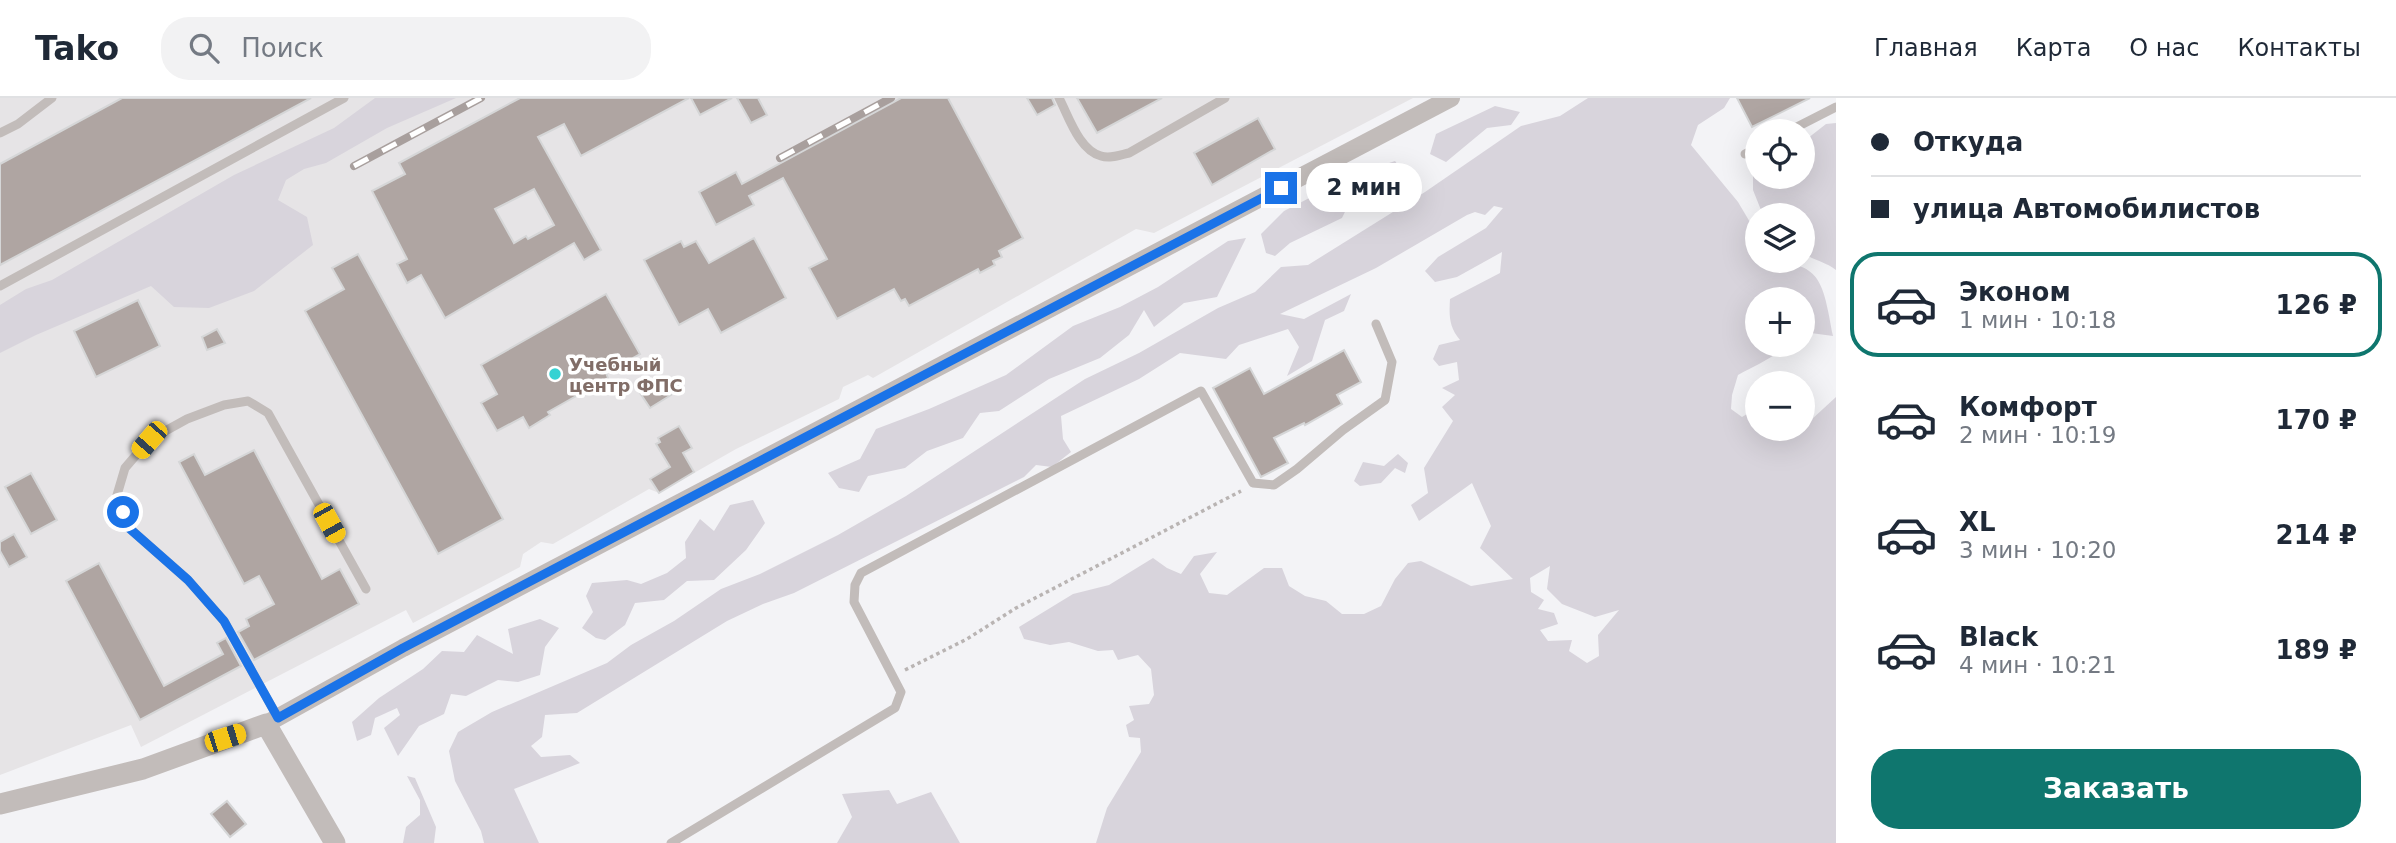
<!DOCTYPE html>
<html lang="ru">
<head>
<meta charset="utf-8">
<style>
	:root { --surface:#fff; --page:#f2f2f3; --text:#1f2937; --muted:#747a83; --line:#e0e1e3; --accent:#0f766e }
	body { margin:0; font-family:"DejaVu Sans",sans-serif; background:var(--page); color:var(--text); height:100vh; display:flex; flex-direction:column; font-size:26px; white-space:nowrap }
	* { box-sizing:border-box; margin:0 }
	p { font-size:23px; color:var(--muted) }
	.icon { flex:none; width:38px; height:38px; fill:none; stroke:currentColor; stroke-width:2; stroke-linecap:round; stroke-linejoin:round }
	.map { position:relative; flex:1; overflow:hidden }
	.panel { display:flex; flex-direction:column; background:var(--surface); width:560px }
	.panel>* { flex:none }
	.top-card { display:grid; align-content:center; height:154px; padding:0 35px; background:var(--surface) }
	.tools { position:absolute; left:1745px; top:21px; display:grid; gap:14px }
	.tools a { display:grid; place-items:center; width:70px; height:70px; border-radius:50%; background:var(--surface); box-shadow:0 7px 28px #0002; font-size:35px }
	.end { position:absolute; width:32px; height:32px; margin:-16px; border:9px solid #1a73e8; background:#fff; box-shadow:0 0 0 4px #fff }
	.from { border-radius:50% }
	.bubble { position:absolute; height:49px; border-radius:24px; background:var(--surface); box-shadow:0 7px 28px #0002; font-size:23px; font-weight:700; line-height:49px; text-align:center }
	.car { position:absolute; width:21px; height:42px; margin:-21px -10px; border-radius:9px; box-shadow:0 0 5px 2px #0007; background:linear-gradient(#f5c518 24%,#345 0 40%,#f5c518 0 76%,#345 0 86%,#f5c518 0) }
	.top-card b { display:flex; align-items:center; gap:24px; height:66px; font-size:26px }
	.top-card b+b { border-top:2px solid var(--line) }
	.top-card i { width:18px; height:18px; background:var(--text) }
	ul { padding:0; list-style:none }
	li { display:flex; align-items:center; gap:21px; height:105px; margin:0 14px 10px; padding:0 21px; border:4px solid transparent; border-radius:28px }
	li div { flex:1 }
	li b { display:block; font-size:26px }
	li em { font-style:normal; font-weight:700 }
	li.current { border-color:var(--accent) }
	li>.icon { width:63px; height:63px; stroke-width:1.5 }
	.cta { display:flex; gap:14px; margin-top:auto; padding:14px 35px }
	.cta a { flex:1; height:80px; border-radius:28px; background:var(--accent); color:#fff; font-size:28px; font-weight:700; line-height:80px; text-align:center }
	header { display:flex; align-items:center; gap:42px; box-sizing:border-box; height:98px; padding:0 35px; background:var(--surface); border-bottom:2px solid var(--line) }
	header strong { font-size:33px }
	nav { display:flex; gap:38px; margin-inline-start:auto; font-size:24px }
	.search { width:490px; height:63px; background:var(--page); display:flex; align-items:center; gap:18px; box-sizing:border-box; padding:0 24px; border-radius:28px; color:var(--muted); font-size:26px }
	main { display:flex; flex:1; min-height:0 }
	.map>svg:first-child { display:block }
	.built { fill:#e6e4e6 }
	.green { fill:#d8d4dc; fill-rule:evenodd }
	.building { fill:#afa5a2; stroke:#d5d6d7; stroke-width:2; fill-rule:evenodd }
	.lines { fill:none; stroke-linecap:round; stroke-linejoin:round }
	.path { stroke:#b9b4b3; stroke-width:3.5; stroke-dasharray:3.5 3.5; stroke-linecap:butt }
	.service { stroke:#c2bcba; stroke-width:9 }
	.minor { stroke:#c2bcba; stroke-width:18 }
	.tertiary { stroke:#c2bcba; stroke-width:21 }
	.rail-casing { stroke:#a89f9d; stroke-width:8 }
	.rail { stroke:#fff; stroke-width:5; stroke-dasharray:16; stroke-linecap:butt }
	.route { stroke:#1a73e8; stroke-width:9 }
	.poi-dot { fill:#35d2d3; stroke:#fff; stroke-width:2.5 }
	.labels { text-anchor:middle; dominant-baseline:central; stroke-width:7; stroke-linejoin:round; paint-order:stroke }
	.poi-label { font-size:18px; font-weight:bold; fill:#816d67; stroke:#fff; text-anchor:start }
</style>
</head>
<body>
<header>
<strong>Tako</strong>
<div class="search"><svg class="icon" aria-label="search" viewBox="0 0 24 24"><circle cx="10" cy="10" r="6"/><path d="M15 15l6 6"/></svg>Поиск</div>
<nav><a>Главная</a><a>Карта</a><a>О нас</a><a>Контакты</a></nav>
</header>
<main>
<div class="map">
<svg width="1836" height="745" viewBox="0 0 1836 745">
	<rect width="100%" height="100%" fill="#f3f3f6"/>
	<polygon class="built" points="0,0 1413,0 1154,135 1136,131 873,280 868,277 843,289 839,301 736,351 659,395 649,391 553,446 541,444 523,456 520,469 413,525 406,512 141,649 131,627 0,677"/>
	<g class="green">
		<polygon points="375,0 456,0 387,30 326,65 304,71 286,82 278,102 307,119 313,147 254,193 209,210 174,209 151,188 36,237 0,255 0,207 26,191 52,182 234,77 334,30"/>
		<path d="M1588 0H1730L1724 10 1698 27 1691 47 1738 104 1757 136V163C1822 163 1822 180 1833 238L1811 235 1803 243 1802 201H1757V247H1798H1787C1772 261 1755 267 1738 277L1732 297 1731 311 1742 319 1757 310V331H1802L1803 323 1811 322 1836 299V745H1096L1107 710 1141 654 1140 640 1129 639 1126 627 1134 622 1129 608 1149 606 1154 597 1151 571 1138 557 1118 562 1113 552 1098 553 1069 544 1050 547 1024 541 1019 529 1073 496 1109 487 1153 460 1167 470 1181 476 1194 458 1217 454 1200 476 1209 495 1227 497 1264 470H1282L1289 488 1305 498 1326 503 1342 516H1364L1381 508 1395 481 1408 465 1421 463 1471 488 1513 481 1480 450 1491 428 1472 385 1419 423 1411 407 1428 395 1424 370 1453 323 1442 309 1455 297 1442 290 1459 282 1457 264 1439 268 1433 261 1439 247 1460 242C1449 229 1449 218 1450 201L1500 175 1502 154 1457 179 1435 184 1425 173 1438 159 1486 130 1503 110 1494 108 1485 117 1475 114 1467 117 1376 170 1280 216 1304 221 1351 196 1344 213 1325 222 1312 263 1287 278 1299 249 1288 231 1239 247 1226 261 1180 255 1139 281 1061 318 1063 341 1071 354 1052 369 1036 367 1024 379 794 495 763 506 727 523 577 615 545 617 542 639 531 648 541 659 570 657 580 665 514 691 539 745H484L481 733 455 683 449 653 458 634 492 614 607 565 631 547 674 523 721 491 760 476 838 437 906 398 1085 281 1139 255 1218 210 1255 194 1281 169 1308 167 1425 94 1521 28 1560 18ZM1550 468 1547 491 1562 506 1595 519 1619 512 1598 537 1599 558 1587 565 1569 553 1572 542 1548 543 1540 532 1558 526 1554 515 1538 511 1544 502 1531 494 1530 480Z"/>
		<polygon points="1495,8 1520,14 1511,27 1487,30 1446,64 1430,56 1436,36"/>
		<path d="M1836 25V172C1828 165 1813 162 1803 155L1802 117H1763L1753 92V65L1757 63V79H1802L1803 44 1826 26Z"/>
		<polygon points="1395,63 1406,78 1383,99 1355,93 1342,120 1290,145 1275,158 1266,155 1261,136 1284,113 1354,77"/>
		<polygon points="1246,140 1217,199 1184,205 1154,229 1144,212 1129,237 1100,260 1049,281 999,313 980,315 963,340 927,353 905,370 868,378 859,394 839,390 828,375 860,361 876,331 929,311 1006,277 1073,228 1120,209 1158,189 1228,143"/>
		<polygon points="1398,356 1408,365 1405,375 1395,370 1381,385 1360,388 1354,383 1363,364 1384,368"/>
		<polygon points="753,402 765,425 746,452 714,482 687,483 664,502 635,505 625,527 605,542 596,540 582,530 593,514 586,498 592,485 627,482 641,486 667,475 686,460 685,444 700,421 714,433 730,407"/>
		<polygon points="540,521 559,530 545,549 540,577 518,584 498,582 466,598 451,596 444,616 419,628 398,658 384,630 400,617 397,610 375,620 371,637 357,643 352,624 379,600 423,571 442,553 464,554 477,537 513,556 508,531"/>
		<polygon points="407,678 415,680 436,729 434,745 403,745 406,729 420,717 420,702"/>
		<polygon points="889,692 897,706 931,694 960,745 837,745 852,719 842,696"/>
	</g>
	<g class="building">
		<polygon points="122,0 311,0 0,167 0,66"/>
		<path d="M520 0H689L581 58 564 26 538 39 601 152 584 162 574 145 445 220 421 177 407 185 397 166 407 161 372 93 405 76 399 65ZM534 91 554 127 528 141 526 138 514 145 495 111Z"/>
		<polygon points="691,0 732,0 700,17"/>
		<polygon points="737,0 758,0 767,17 751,25"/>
		<polygon points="901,0 948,0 1023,140 999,153 1002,159 993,163 995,167 980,175 978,171 909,208 905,201 901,203 894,191 837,221 809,170 827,161 783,80 749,98 754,107 716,127 699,94 736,74 742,86"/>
		<polygon points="1027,0 1052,0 1055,7 1037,17"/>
		<polygon points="1077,0 1162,0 1097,35"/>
		<polygon points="1737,0 1810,0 1752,29"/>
		<polygon points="1258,20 1275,51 1212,87 1194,55"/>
		<polygon points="754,140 786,200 721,235 708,211 679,227 644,162 681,143 684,149 696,143 709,165"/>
		<polygon points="358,156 503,421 438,456 305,213 344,191 332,170"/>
		<polygon points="606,196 640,256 606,275 608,280 548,314 550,317 529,330 523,319 497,333 481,305 497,296 481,267"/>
		<polygon points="138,202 160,248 96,279 74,233"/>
		<polygon points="217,231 225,245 207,252 202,239"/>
		<polygon points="1344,252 1361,284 1337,297 1342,306 1305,327 1304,325 1274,340 1288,365 1261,379 1213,290 1250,270 1264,296"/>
		<polygon points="662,281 671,297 650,310 640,295"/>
		<polygon points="679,328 692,350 683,355 694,374 659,395 650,381 670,369 656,346 660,344 658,340"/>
		<polygon points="254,352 322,481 340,471 359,506 254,562 238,534 249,528 246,521 274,506 259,478 244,486 179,364 194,356 205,377"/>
		<polygon points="31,375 57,422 31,436 5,389"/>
		<polygon points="14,436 27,459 9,469 0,453 0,444"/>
		<polygon points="99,465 164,588 223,556 217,545 226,540 241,568 140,622 66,483"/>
		<polygon points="227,703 246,726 230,739 211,716"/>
	</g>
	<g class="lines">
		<polyline class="path" points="905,572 967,541 1016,510 1241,393"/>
		<g class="service">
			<path d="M1059 0C1069 19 1079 52 1101 58 1110 61 1120 57 1129 55L1225 0"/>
			<polyline points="1789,33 1836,9"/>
			<polyline points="0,35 18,26 52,0"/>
			<polyline points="1745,56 1757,50"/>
			<polyline points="0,188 344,0"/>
			<polyline points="278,620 224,523 188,482 129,430 117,397 125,370 149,342 187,321 224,307 248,303 268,315 366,491"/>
			<polyline points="671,745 895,610 901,594 854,504 855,487 861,475 1201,293 1253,385 1274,387 1297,371 1343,332 1385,302 1392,264 1376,226"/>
		</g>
		<polyline class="minor" points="266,626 403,550 1451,0"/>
		<polyline class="tertiary" points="0,706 143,671 266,626 335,745"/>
		<g class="rail-casing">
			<g id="rail">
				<polyline points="780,60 891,0"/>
				<polyline points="354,68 481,0"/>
			</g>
		</g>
		<use href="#rail" class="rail"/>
	</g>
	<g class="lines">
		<polyline class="route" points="123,414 129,430 188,482 224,523 278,620 403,550 1281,90"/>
	</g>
	<circle class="poi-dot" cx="555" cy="276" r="7"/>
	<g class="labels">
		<g class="poi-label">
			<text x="569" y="266">Учебный<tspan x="569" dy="21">центр ФПС</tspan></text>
		</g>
	</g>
</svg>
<div class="tools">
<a><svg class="icon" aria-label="locate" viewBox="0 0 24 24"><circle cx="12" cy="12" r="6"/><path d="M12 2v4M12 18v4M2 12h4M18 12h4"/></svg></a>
<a><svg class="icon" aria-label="layers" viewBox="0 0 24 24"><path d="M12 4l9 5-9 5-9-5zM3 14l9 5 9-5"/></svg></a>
<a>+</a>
<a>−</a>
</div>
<i class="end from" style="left:123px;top:414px"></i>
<i class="end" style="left:1281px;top:90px"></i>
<div class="bubble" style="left:1306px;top:65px;width:116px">2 мин</div>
<i class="car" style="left:149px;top:342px;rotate:221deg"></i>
<i class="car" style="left:329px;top:425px;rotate:151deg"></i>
<i class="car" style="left:225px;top:640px;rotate:72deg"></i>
</div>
<section class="panel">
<div class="top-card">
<b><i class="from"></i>Откуда</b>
<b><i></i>улица Автомобилистов</b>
</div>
<ul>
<li class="current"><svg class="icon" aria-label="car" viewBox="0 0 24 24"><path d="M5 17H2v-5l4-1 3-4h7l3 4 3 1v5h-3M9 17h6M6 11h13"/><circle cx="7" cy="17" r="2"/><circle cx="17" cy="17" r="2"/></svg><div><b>Эконом</b><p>1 мин · 10:18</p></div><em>126 ₽</em></li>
<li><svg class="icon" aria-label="car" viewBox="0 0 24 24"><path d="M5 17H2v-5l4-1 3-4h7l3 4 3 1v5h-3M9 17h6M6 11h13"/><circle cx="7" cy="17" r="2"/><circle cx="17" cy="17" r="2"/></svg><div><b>Комфорт</b><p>2 мин · 10:19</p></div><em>170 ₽</em></li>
<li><svg class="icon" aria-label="car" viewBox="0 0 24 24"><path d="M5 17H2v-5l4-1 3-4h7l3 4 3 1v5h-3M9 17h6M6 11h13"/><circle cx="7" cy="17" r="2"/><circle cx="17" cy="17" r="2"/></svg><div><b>XL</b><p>3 мин · 10:20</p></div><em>214 ₽</em></li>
<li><svg class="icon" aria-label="car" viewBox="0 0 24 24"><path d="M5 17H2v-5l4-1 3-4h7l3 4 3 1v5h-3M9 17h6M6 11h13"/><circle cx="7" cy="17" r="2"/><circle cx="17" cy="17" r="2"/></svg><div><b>Black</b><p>4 мин · 10:21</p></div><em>189 ₽</em></li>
</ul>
<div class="cta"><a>Заказать</a></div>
</section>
</main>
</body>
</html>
